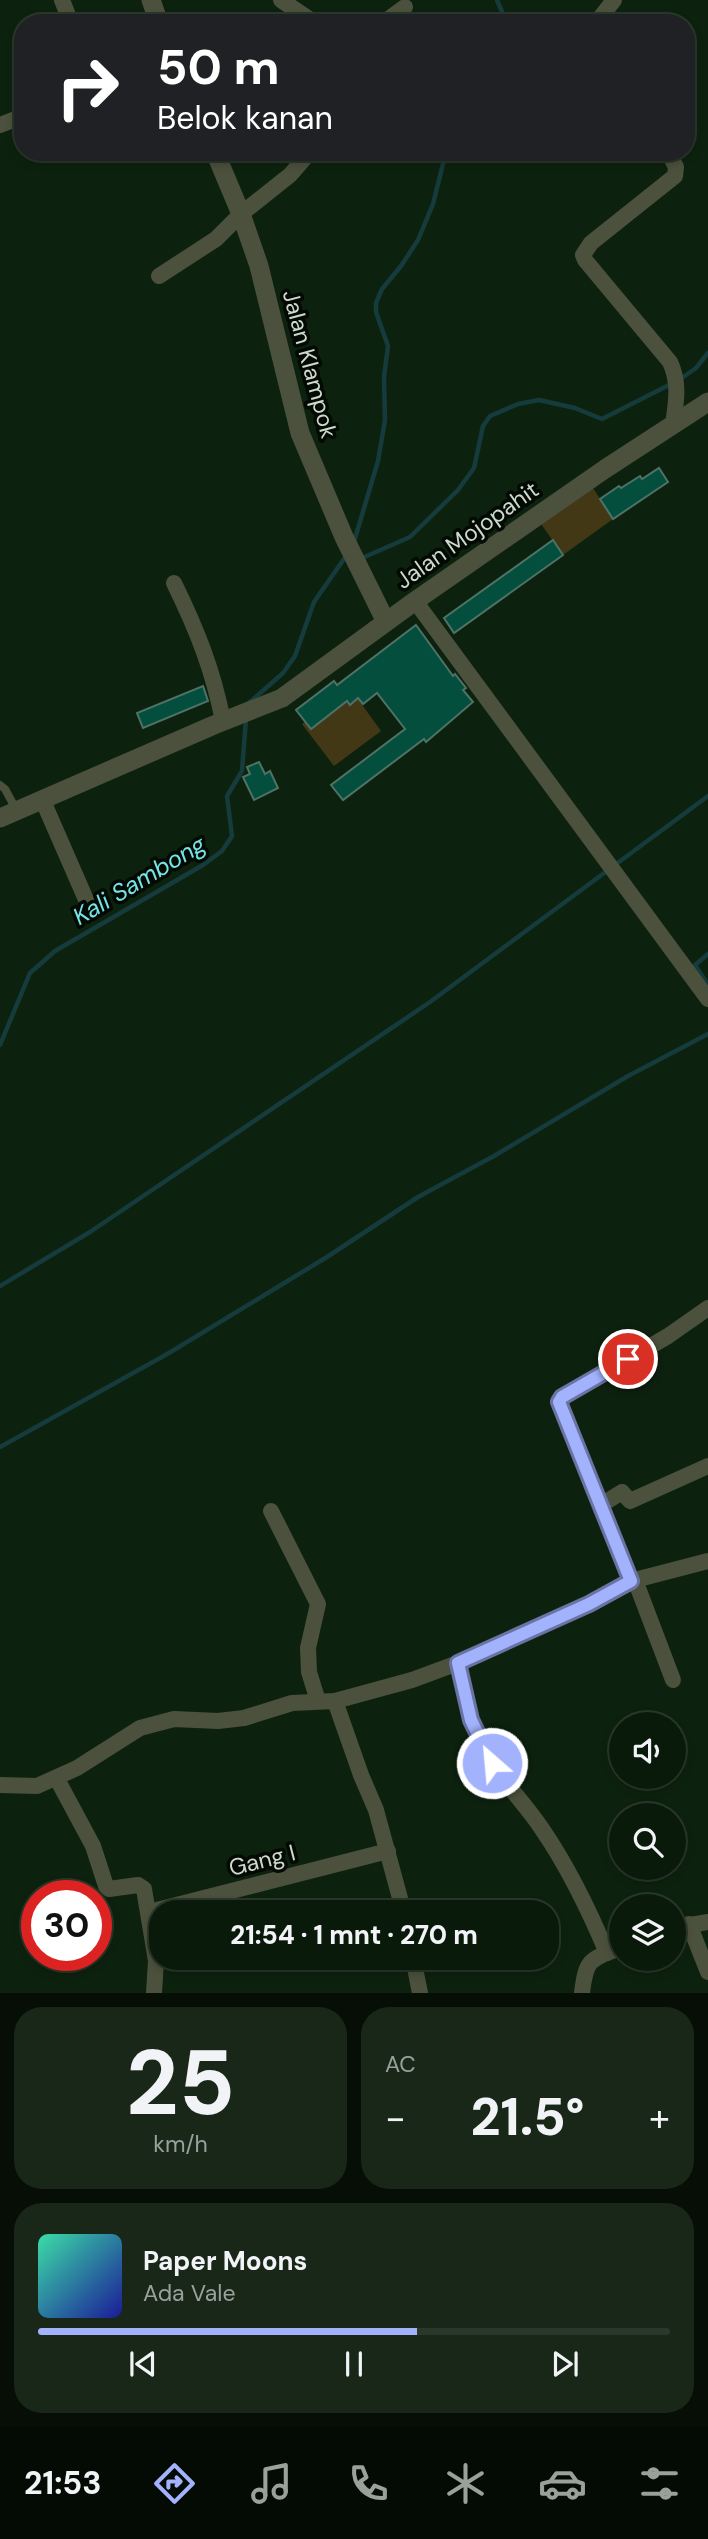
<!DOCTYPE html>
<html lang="id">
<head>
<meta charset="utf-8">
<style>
	:root { --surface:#0a1a0a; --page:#182718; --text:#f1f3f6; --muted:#99a19c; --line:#2a382b; --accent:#a3b2fd }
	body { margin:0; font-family:"DM Sans",sans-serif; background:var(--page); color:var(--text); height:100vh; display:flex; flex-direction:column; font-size:26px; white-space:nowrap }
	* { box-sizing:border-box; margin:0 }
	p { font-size:23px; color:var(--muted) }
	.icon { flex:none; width:38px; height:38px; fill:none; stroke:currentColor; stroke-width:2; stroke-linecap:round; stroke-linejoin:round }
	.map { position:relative; height:1993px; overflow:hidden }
	.panel { display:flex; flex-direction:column; gap:14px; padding:14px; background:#060e06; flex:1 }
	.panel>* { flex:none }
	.hud { position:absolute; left:14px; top:14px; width:681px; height:147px; border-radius:28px; box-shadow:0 4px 10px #0003,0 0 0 2px var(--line); background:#202124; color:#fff; overflow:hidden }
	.controls { position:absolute; left:609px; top:1712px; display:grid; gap:14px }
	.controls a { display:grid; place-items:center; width:77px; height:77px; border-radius:50%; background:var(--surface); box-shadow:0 4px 10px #0003,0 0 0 2px var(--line); font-size:35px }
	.speed { position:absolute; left:21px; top:1880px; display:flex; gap:14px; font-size:35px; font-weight:700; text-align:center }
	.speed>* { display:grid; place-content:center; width:91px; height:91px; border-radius:50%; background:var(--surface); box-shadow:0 4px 10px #0003,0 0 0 2px var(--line); line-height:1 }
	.speed .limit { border:10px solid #d22; background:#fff; color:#111 }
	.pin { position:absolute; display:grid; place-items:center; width:60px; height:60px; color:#fff; margin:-30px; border:4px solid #fff; border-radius:50%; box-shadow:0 2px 7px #0007 }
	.me { position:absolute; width:77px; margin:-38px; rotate:333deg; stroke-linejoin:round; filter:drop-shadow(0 0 5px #0008) }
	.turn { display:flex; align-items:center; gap:24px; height:147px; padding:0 28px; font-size:32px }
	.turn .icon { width:91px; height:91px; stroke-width:2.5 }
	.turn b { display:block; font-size:49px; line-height:60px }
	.big { font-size:52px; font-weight:800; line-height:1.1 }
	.panel .tile { flex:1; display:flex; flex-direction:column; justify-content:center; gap:10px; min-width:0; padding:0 24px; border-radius:28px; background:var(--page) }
	.panel .dial { align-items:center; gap:0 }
	.dial b { font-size:91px; line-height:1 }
	.song { display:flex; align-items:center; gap:21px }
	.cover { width:84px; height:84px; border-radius:10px; background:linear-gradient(135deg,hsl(160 70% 55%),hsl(240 70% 35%)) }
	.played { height:7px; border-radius:4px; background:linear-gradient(90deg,var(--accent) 60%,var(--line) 60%) }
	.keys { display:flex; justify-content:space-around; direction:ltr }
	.heat { display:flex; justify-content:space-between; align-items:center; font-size:38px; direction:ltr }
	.panel .tiles { flex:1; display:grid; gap:14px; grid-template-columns:1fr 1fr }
	.tile:last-child { grid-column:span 2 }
	.trip { position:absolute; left:149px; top:1900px; width:410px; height:70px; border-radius:28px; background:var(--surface); box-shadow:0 4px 10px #0003,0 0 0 2px var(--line); font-weight:800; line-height:70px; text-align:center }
	.menu { display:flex; height:112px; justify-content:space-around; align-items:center; background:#040a04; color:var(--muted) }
	.menu .icon { width:49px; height:49px }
	.menu .selected { color:var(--accent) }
	.menu b { font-size:32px; color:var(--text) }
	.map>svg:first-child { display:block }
</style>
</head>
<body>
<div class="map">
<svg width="708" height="1993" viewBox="0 0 708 1993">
	<rect width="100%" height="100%" fill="#0d220e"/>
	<g fill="#423816">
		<polygon points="593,488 613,519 563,555 541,524"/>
		<polygon points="350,688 381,731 334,766 302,724"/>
	</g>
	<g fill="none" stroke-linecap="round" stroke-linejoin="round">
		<g stroke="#153b3c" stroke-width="4.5">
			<polyline points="497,0 507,23"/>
			<polyline points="679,380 696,368 708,353"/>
			<polyline points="354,542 378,461 385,420 384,377 388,346 376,312 376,303 382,289 401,266 418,240 433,204 446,152"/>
			<polyline points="360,559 410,537 458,490 474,468 483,426 490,416 518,404 539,400 575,408 602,419 671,384"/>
			<polyline points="249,703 283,673 295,656 314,602 346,556"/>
			<polyline points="708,954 695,965 708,985"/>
			<polyline points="0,1045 30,973 55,951 203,865 222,851 232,836 227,796 242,771 246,719"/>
			<polyline points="0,1286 90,1232 430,1002 708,796"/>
			<polyline points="0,1447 169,1353 327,1257 418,1197 494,1156 628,1076 708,1034"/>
		</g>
	</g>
	<g fill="#044e3d" stroke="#4e7266" stroke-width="2">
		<polygon points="659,468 668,482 613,519 600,499 619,486 621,488 640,476 642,479"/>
		<polygon points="553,540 563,555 454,633 444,618"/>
		<polygon points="416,625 453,676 455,674 466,688 463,690 473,702 426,742 424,739 343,800 331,785 405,729 377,693 363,704 358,698 350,705 347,701 311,729 296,710 334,681 337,685"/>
		<polygon points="203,686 208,701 143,728 137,713"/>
		<polygon points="259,762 265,774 270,771 278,788 254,800 243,777 250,774 247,767"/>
	</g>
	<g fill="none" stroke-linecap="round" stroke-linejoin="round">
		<polyline stroke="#4c513d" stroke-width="8" points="0,785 5,789 17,811"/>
		<g stroke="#4c513d" stroke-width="16">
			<polyline points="62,0 71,23"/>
			<polyline points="281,0 315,23"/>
			<polyline points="383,23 405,7"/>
			<polyline points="596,23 614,0"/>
			<polyline points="0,125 23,116"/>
			<path d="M668 152 676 167 675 176 591 243 583 255 585 260 670 362C680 383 676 403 673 425"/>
			<polyline points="159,276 216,239 241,214 290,175 310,152"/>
			<path d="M174 583C197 630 213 670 223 721"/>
			<polyline points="415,601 708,999"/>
			<polyline points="43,801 91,911"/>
			<polyline points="601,1505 622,1492 630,1501 708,1466"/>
			<polyline points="271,1511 318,1604 308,1648 309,1672 318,1701"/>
			<polyline points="635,1580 673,1680"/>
			<polyline points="631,1581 559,1400 668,1336 708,1308"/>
			<path d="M458 1663C464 1691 469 1720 482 1746 497 1777 523 1800 542 1829 568 1867 589 1910 607 1953"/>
			<polyline points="335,1701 361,1775 376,1810 404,1913"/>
			<polyline points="57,1779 93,1846 106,1886 109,1889 138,1885 144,1889 156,1961 154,1993"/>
			<polyline points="0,1785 37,1786 77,1768 140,1728 174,1719 218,1721 244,1718 292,1703 335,1701 412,1680 458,1663 589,1604 631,1581 708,1561"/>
			<polyline points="149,1912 388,1851"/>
			<polyline points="689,1924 708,1972"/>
			<polyline points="674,1928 708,1922"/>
			<polyline points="413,1958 420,1993"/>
			<path d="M582 1993C586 1959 590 1959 621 1948"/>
		</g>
		<g stroke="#4c513d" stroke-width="19">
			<polyline points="151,0 159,23"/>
			<polyline points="215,152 241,214 259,266 300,433 344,537 386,622"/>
			<polyline points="0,818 214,725 282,698 415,601 605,469 708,402"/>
		</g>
	</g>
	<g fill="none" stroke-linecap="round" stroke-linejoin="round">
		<g stroke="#6a74a4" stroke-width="18">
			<polyline id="route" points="492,1763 471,1720 458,1663 589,1604 631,1581 559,1402 562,1397 628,1359"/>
		</g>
		<use href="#route" stroke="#a3b2fd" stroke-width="12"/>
	</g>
	<g text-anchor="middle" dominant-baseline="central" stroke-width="7" stroke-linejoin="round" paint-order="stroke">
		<g font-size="23" fill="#ccd9cc" stroke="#030903">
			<text transform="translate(310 364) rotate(75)">Jalan Klampok</text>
			<text transform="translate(467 535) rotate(-35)">Jalan Mojopahit</text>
			<text transform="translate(262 1860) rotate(-14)">Gang I</text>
		</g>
		<g font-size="24" font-style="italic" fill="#76e5e7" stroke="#030903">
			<text transform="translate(139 880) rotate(-31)">Kali Sambong</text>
		</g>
	</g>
</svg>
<div class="controls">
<a><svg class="icon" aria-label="sound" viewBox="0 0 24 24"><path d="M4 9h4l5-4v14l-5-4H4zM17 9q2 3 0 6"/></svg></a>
<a><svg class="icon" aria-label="search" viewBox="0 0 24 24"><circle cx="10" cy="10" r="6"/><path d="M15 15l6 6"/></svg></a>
<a><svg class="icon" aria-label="layers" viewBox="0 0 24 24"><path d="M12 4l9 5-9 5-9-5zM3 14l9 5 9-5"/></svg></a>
</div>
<div class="speed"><div class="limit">30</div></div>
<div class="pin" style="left:628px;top:1359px;background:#d93025"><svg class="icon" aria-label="arrive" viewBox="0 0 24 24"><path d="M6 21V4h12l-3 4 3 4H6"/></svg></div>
<svg class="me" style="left:492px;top:1763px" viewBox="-20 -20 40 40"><circle r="17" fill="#a3b2fd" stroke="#fff" stroke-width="3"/><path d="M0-11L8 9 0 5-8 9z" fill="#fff"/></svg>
<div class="trip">21:54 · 1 mnt · 270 m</div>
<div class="hud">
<div class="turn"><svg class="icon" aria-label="right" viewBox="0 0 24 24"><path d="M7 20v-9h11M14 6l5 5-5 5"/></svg><div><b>50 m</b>Belok kanan</div></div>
</div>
</div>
<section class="panel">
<div class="tiles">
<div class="tile dial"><b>25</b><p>km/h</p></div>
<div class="tile"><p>AC</p>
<div class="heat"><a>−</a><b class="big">21.5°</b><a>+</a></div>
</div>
<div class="tile">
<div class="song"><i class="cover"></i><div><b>Paper Moons</b><p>Ada Vale</p></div></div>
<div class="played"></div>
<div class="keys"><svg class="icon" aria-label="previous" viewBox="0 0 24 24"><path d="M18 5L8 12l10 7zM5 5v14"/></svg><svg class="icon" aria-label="pause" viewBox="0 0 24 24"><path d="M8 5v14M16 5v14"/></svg><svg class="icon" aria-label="next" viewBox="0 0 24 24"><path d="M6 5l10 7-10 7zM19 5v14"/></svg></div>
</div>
</div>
</section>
<nav class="menu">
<b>21:53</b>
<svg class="icon selected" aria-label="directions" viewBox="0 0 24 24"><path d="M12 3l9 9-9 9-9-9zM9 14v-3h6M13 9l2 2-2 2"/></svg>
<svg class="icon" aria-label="music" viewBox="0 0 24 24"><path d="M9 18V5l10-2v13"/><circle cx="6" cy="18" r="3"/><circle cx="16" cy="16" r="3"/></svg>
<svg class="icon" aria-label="phone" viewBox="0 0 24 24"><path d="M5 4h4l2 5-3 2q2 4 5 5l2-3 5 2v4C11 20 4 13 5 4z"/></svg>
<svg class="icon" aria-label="climate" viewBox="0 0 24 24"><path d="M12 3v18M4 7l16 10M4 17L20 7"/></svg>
<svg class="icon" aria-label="car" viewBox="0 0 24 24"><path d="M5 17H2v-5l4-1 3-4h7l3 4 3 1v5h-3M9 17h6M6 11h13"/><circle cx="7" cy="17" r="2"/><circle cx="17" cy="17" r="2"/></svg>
<svg class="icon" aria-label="filters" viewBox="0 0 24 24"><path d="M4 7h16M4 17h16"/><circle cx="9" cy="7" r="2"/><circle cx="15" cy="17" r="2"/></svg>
</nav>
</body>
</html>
